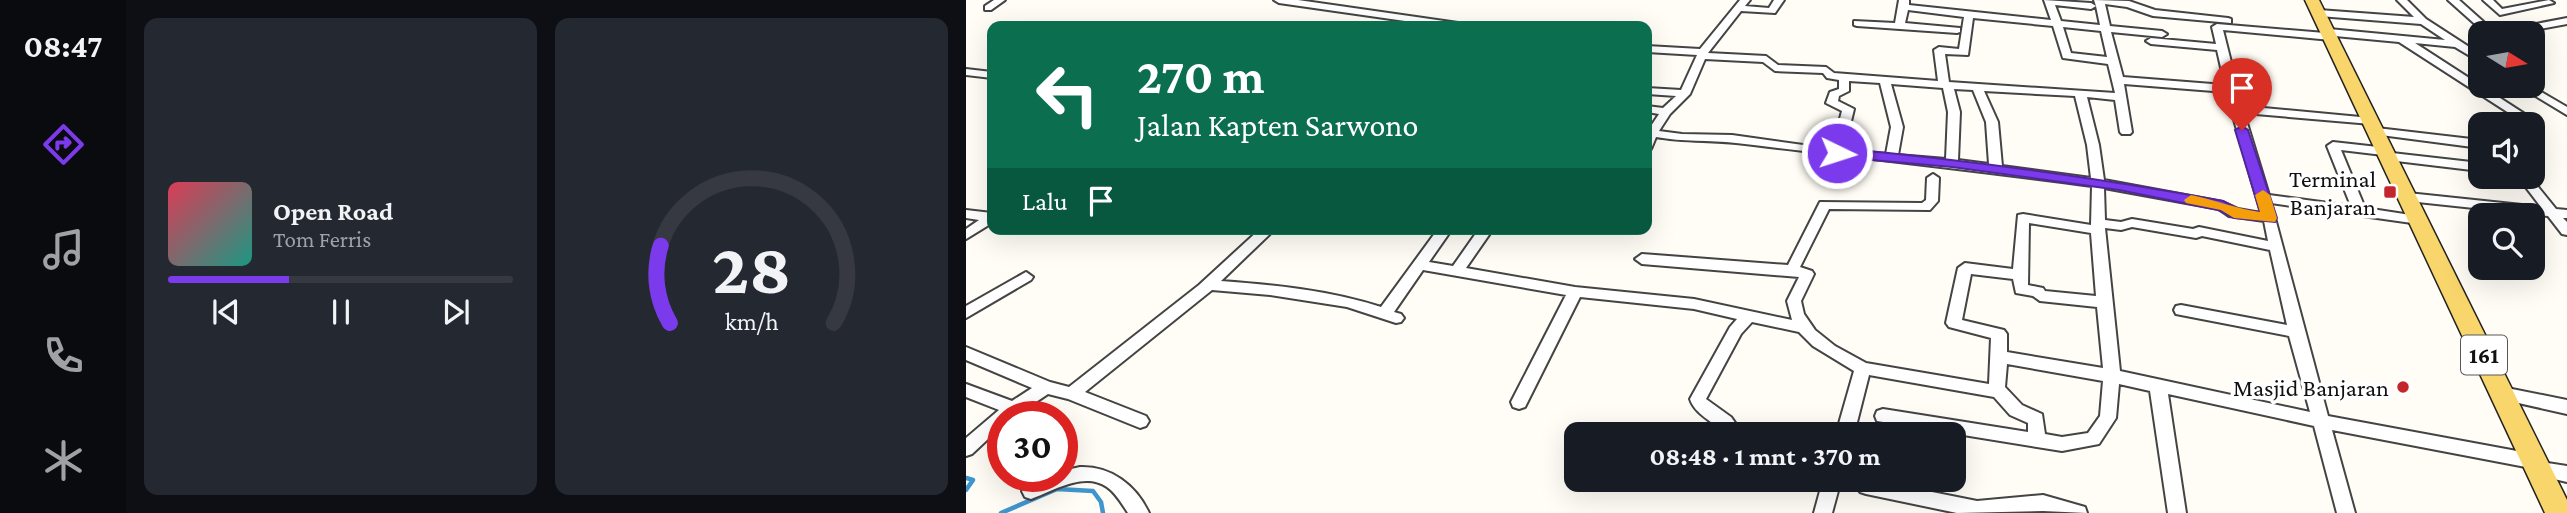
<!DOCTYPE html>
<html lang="id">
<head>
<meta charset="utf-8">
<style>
	:root { --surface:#171b24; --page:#242831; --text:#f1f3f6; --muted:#9ea1a6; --line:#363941; --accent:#7c3aed }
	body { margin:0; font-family:"Crimson Pro",serif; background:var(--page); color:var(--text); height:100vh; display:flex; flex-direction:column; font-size:26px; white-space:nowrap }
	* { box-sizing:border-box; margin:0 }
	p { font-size:23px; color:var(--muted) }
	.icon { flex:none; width:38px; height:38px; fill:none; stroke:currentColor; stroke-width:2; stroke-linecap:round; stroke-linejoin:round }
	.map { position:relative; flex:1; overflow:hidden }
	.side { display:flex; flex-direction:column; gap:18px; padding:18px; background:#0d0f14; width:840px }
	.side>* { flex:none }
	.banner { position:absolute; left:21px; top:21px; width:665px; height:214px; border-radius:14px; box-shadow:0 7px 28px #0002; background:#0b6e4f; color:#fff; overflow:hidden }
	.needle { width:46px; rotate:101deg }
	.tools { position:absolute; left:1502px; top:21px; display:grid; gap:14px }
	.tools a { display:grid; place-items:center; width:77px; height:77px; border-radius:14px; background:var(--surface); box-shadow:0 7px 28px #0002; font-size:35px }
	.speed { position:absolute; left:21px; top:401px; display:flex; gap:14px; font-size:35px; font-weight:700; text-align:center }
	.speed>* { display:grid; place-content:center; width:91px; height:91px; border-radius:50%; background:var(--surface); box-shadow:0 7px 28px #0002; line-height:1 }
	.speed .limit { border:10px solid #d22; background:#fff; color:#111 }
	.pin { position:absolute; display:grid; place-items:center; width:60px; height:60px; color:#fff; margin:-72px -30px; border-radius:50% 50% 50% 0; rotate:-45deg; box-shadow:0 0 7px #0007 }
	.pin .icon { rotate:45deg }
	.me { position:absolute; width:77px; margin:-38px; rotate:94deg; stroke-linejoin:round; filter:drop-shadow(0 0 5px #0008) }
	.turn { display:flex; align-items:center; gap:24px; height:147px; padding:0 35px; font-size:32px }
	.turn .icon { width:91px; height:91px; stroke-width:2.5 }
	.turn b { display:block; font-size:49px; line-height:60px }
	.then { display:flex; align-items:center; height:66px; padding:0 35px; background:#0003; gap:14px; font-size:26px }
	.side .tile { flex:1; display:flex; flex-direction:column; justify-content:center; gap:10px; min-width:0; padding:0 24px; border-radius:14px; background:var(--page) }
	.side .dial { align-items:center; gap:0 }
	.dial svg { height:182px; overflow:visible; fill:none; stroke:var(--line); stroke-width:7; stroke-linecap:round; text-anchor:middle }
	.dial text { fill:var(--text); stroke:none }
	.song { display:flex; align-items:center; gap:21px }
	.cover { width:84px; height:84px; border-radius:10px; background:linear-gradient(135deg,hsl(350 70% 55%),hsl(170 70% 35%)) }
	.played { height:7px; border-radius:4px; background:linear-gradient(90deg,var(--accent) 35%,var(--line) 35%) }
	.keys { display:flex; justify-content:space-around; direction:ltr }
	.side .tiles { flex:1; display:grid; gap:18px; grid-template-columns:repeat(2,1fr) }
	.trip { position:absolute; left:598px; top:422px; width:402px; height:70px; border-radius:14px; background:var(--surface); box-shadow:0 7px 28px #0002; font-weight:700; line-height:70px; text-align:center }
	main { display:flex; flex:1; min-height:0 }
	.dock { display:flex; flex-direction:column; width:126px; justify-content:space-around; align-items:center; background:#090b0e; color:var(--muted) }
	.dock .icon { width:49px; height:49px }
	.dock .active { color:var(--accent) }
	.dock b { font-size:32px; color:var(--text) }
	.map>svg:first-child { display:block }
</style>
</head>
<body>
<main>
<nav class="dock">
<b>08:47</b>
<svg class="icon active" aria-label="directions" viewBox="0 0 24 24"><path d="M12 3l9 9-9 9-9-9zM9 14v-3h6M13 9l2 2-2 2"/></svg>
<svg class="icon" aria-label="music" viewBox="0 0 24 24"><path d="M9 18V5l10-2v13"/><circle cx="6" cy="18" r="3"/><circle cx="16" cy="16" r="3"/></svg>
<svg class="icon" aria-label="phone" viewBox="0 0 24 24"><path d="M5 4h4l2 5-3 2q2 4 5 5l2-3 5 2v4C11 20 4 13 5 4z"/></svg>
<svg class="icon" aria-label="climate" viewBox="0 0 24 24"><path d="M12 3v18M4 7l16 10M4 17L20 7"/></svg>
</nav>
<section class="side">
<div class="tiles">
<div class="tile">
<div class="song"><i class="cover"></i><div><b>Open Road</b><p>Tom Ferris</p></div></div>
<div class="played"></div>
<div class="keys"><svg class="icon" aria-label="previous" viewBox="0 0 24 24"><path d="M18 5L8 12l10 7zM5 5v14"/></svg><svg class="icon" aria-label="pause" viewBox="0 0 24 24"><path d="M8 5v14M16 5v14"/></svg><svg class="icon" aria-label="next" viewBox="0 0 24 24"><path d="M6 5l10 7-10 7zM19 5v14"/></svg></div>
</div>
<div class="tile dial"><svg viewBox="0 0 100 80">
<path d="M14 69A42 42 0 1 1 86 69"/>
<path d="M14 69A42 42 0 0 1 10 35" stroke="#7c3aed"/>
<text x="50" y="56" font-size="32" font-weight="700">28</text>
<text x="50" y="72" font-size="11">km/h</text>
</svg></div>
</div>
</section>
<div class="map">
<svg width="1601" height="513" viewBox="0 0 1601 513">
	<rect width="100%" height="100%" fill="#fffdf5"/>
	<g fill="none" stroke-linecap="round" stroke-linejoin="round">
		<g stroke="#3f96cf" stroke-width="4.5">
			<polyline points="0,478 7,480 0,490"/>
			<polyline points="35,513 91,489 127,491 135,502 137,513"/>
		</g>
		<g stroke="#444" stroke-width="4">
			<g id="minor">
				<polygon points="28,0 39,0 25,10 19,10 19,6"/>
				<polygon points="308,0 332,0 492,23 497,26 474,26 313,3"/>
				<path d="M774 0H784L779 6 803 8 808 0H818L809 13 775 11 742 53 800 56 812 65 860 67 868 73 972 81 968 50 973 47 993 49 998 17 942 10 939 23 994 28V32L991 33 891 26 888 25V21L929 23 933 0H943V5L1085 20 1078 0 1125 3 1130 6 1128 0 1163 1 1189 10 1262 18 1265 19V23L1187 16 1161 7 1139 4 1144 26 1196 31 1201 34 1196 37 1145 32 1157 77 1259 85 1251 50 1185 44 1180 41 1185 38 1250 44 1246 27 1251 24 1359 33 1360 30 1363 29 1479 40 1455 24 1353 16 1348 13 1353 10 1448 17 1431 0H1441L1460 19 1514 54V62L1489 47 1449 43 1568 120V124H1560L1433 42 1369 36V39L1365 40 1257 30 1276 106 1405 118 1411 121 1405 124 1278 113 1303 195 1385 206 1361 146 1367 142 1421 148 1425 149 1426 153 1514 163V171L1422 160 1418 159 1417 155 1375 150 1399 208 1458 217 1460 220 1458 223 1453 224 1305 203 1362 416 1567 454 1573 456 1575 462 1601 466V482L1567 474 1565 468 1366 430 1389 513H1371L1348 426 1202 394 1220 513H1202L1184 391 1153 384 1150 418 1133 444 1096 451 911 421 909 416 911 411 917 409 1062 432V423L1044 415 1028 397 903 375 888 434H870L888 371 847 346 833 332 786 322 775 334 740 399 765 417 777 434H758C748 421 729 415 724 399L764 327 771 319 728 309 614 297 559 407 553 409 547 407 545 402 600 295 457 270 428 312 435 314 438 318 435 322 430 323 381 307 304 295 246 290 119 392 180 416 183 421 180 426 174 428 102 399 82 394 49 416H37V425L6 454 0 456V438L33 410 0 397V384L46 401 66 388 0 360V347L84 382 103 387 233 285 294 229H309L255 281C309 285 363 290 415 307L472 229H486L463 262 487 266 513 229H527L500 268 609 287 728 299 826 320 821 301 833 277 676 264 669 259 676 254 822 265 854 202 956 203 960 200 961 178 967 174 973 178 972 201 964 210 863 209 834 267 846 271 848 274 835 301 838 314 849 330 869 346 900 363 1023 384 1025 338 983 327 980 323 992 268 999 263 1047 269 1052 215 1057 214 1125 225 1126 186C1007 170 889 157 770 143 743 140 717 142 690 137L685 149 681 150V132L693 114 681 112V106L697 108 710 96 681 94V88L715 90 731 55 681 52V46L734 49ZM1089 5 1125 9 1130 6 1134 25 1095 21ZM1007 18 1087 26 1097 58 1142 64 1149 93 983 82 979 54 1002 55ZM1097 27 1135 31 1141 57 1105 53ZM739 59 797 62 809 71 857 73 861 78 873 80V89L864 92 860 103 876 111 866 149 766 135 716 134 693 131 704 114 724 94ZM883 81 914 83 925 127 920 154 878 150 888 109 872 101 873 96 883 91ZM925 84 977 88 982 112 980 159 932 155 937 127ZM1158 84 1260 92 1295 213 1272 209 1257 202 1138 180 1133 145 1121 97 1149 100 1154 132 1156 134H1164L1166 132ZM988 89 1007 90 1020 122 1023 164 992 160 994 112ZM1018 91 1109 96 1121 145 1125 178 1036 166 1032 122ZM1138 188 1253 209 1263 216 1298 221 1302 241 1233 227 1227 229 1166 219 1155 222 1139 220ZM1063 223 1125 233 1130 296 1079 291 1077 288 1062 285ZM1166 227 1230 238 1236 236 1304 250 1321 325 1215 305 1210 306 1208 310 1210 314 1215 315 1323 336 1344 412 1154 371 1139 228 1155 230ZM1005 274 1047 279 1050 293 1067 296 1074 301 1131 307 1137 368 1041 352V334L1038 330 996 320ZM1041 364 1137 381 1134 416 1122 433 1096 437 1079 434 1076 414 1056 405 1039 387Z"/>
				<polygon points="1482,0 1493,0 1530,33 1519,33"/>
				<polygon points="1517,0 1527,0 1536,9 1583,0 1588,3 1534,15"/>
				<polygon points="1601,18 1601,24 1552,33 1533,33 1538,30"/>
				<polygon points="0,69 26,72 26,78 0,75"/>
				<polygon points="1553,86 1565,86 1601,107 1601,115"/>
				<polygon points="1411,128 1514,140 1514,148 1407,134 1407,130"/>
				<polygon points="1552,177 1564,177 1590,209 1601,210 1601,218 1597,218 1601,222 1601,235 1596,234 1582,216 1442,201 1436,197 1442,193 1575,207"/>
				<polygon points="0,210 26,213 26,223 0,239 0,229 13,220 0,218"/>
				<polygon points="60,272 67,277 65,280 0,318 0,306"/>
				<polygon points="1536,387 1601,400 1601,414 1530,398 1528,393 1530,388"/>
				<path d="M114 467C145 466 170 485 183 513H162C156 504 150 493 141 487 118 471 87 491 65 499L59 497 56 491 59 485 81 476H96V471Z"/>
				<polygon points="857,480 875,480 866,513 848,513"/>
				<polygon points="886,480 906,480 1011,501 1077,495 1119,507 1121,513 1077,511 991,513 900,494 894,492"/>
			</g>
		</g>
		<g stroke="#222" stroke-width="3">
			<polygon id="primary" points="1339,0 1353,0 1601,500 1601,513 1579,513"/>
		</g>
		<use href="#minor" fill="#fff" fill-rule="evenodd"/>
		<use href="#primary" fill="#f9d66b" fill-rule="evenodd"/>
	</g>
	<path fill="#7c3aed" stroke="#51269a" stroke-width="2" d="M1276 126 1282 130 1311 218 1309 222 1268 218 1252 210 1153 190 986 167 871 157 864 153 871 148C1001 160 1129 177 1257 201L1272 209 1294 212 1269 130Z"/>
	<path fill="#f59e0b" d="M1297 190 1304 195 1311 218 1309 222 1268 218 1255 210 1220 203 1218 200 1225 195C1249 200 1271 209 1294 212L1289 195Z"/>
	<g fill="#c4262e" stroke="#fff" stroke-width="2.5">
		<rect x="1417" y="185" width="14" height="14" rx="3.5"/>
		<circle cx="1437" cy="387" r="7"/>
	</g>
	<g text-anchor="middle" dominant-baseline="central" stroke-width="7" stroke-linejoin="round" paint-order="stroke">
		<rect fill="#fff" stroke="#585858" stroke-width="2" x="1495" y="335.5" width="46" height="39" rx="5"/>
		<g font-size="23" font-weight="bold" fill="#111">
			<text x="1518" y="355">161</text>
		</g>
		<g font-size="24" fill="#111" stroke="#fff" text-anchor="end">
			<text x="1410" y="178">Terminal<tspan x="1410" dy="28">Banjaran</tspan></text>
			<text x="1423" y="387">Masjid Banjaran</text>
		</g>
	</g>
</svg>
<div class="tools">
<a><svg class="needle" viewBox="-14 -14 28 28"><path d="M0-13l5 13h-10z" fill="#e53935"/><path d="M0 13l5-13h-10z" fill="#9ea1a6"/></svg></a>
<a><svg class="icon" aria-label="sound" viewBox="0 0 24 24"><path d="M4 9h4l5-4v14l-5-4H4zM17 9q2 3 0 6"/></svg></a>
<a><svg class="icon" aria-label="search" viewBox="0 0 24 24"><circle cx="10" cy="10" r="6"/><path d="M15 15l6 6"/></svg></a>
</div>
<div class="speed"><div class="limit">30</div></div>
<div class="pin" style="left:1276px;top:130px;background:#d93025"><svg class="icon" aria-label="arrive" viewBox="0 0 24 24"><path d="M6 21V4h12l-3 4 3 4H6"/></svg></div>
<svg class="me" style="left:871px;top:153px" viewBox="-20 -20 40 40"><circle r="17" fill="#7c3aed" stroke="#fff" stroke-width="3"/><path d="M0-11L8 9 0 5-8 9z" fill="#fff"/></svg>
<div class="trip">08:48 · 1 mnt · 370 m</div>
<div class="banner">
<div class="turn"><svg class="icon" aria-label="left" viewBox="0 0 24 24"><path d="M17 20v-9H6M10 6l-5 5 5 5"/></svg><div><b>270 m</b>Jalan Kapten Sarwono</div></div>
<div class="then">Lalu<svg class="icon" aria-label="arrive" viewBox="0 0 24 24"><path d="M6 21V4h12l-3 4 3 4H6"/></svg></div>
</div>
</div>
</main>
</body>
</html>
